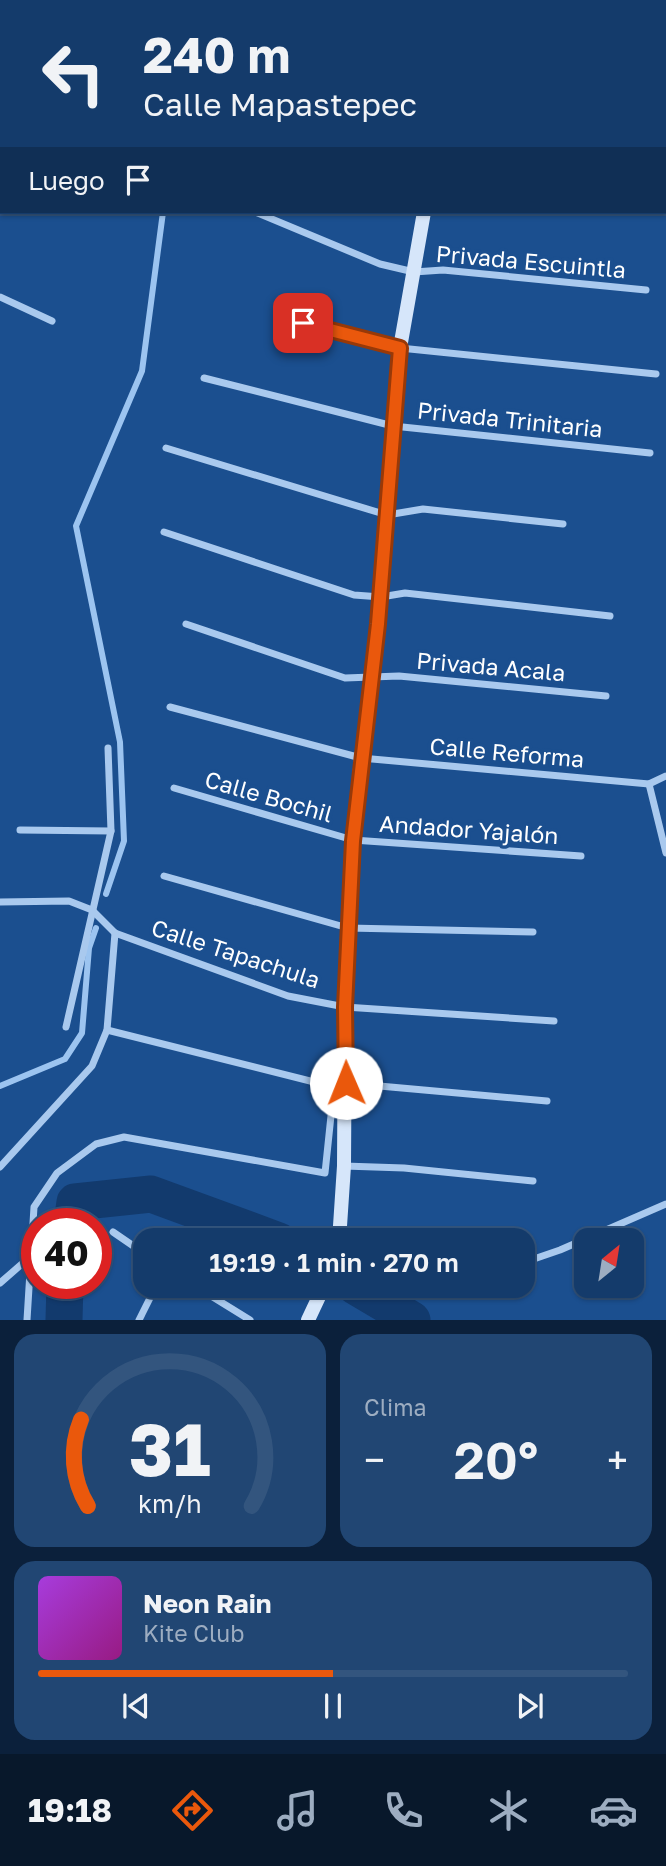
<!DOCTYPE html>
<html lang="es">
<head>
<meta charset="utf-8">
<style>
	:root { --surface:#143b6b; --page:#214673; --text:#f1f3f6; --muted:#9dadc1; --line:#33557e; --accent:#ea580c }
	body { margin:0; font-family:"Golos Text",sans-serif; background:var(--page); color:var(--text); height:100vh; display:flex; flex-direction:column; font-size:26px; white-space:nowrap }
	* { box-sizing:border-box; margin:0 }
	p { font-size:23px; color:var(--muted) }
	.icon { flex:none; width:38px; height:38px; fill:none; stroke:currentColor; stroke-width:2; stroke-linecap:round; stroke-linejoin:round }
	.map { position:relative; height:1320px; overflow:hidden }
	.panel { display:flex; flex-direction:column; gap:14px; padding:14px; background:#0b203b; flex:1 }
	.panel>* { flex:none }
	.banner { position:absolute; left:0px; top:0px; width:667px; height:214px; box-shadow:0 2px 5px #0004,0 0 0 2px var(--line); background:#143b6b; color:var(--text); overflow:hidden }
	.needle { width:46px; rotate:30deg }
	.tools { position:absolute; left:574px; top:1228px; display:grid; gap:14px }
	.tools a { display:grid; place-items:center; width:70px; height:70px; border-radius:14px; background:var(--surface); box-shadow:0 2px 5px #0004,0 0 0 2px var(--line); font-size:35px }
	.speed { position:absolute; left:21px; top:1208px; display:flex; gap:14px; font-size:35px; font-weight:700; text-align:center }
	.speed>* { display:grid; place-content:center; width:91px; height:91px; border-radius:50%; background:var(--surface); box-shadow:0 2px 5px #0004,0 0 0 2px var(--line); line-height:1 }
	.speed .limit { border:10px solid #d22; background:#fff; color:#111 }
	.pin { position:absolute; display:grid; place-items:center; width:60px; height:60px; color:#fff; margin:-30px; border-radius:14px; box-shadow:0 4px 10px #0006 }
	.me { position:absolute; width:77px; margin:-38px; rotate:359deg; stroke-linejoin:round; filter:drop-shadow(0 0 5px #0008) }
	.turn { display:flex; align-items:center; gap:24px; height:147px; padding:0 28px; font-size:32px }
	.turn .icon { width:91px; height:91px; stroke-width:2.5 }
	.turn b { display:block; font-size:49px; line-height:60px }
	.then { display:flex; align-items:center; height:66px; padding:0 28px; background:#0003; gap:14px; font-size:26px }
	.big { font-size:52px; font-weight:600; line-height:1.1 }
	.panel .tile { flex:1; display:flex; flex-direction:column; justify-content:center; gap:10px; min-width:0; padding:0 24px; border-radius:21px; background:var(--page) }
	.panel .dial { align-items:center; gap:0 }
	.dial svg { height:182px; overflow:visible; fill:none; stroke:var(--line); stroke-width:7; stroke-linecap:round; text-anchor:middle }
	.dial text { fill:var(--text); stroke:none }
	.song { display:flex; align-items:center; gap:21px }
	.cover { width:84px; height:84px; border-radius:10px; background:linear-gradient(135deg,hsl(280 70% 55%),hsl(310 70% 35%)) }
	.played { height:7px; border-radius:4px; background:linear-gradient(90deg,var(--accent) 50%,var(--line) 50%) }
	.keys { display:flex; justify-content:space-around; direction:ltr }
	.heat { display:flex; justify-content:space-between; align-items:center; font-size:38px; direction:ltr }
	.panel .tiles { flex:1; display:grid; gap:14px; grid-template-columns:1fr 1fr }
	.tile:last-child { grid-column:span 2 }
	.trip { position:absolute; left:133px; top:1228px; width:402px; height:70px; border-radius:21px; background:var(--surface); box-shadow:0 2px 5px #0004,0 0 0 2px var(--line); font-weight:600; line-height:70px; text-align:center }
	.menu { display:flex; height:112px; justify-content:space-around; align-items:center; background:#08182b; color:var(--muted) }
	.menu .icon { width:49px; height:49px }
	.menu .current { color:var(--accent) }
	.menu b { font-size:32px; color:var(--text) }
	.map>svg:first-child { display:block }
</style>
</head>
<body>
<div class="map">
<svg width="666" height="1320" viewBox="0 0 666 1320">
	<rect width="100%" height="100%" fill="#1b4f8f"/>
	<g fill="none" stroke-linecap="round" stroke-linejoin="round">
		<g stroke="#9cc4f0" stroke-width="6">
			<polyline points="276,2 278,0"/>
			<polyline points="106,894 124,841 120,742 76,526 142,371 163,212"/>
			<polyline points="0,1086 65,1059 82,1033 89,948 96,928"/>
		</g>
		<g stroke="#123a6d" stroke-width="37">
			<polyline points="72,1223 75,1202 151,1194 279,1241"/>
			<polyline points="355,1286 412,1320"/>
			<polyline points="64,1320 65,1283"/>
		</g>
		<g stroke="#a9c9ee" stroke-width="7">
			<polyline points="207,2 208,0"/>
			<polyline points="665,180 666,179"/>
			<polyline points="255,212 380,264 414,272 443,270 646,290"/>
			<polyline points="0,297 52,321"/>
			<polyline points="279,316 400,348 656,374"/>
			<polyline points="204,378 393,426 650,453"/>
			<polyline points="166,448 387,515 423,509 563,524"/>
			<polyline points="164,532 354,595 381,597 405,593 610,616"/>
			<polyline points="186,624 345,678 399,676 606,696"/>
			<polyline points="170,707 361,758 649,784 666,776"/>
			<polyline points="649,784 666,853"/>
			<polyline points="174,788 353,840 581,856"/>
			<polyline points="20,830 111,831"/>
			<polyline points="164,876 348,928 533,932"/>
			<polyline points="0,902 69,901 92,910 115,933 288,996 345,1007 554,1021"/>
			<polyline points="66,1027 111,831 108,748"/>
			<polyline points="107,1030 334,1087 346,1083 547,1101"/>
			<polyline points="344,1166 404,1168 533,1181"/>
			<polyline points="0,1167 92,1066 107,1030 115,933"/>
			<polyline points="113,1232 145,1254"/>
			<polyline points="523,1260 528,1261 560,1250 666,1204"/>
			<polyline points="0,1283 31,1256"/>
			<polyline points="195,1286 250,1320"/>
			<polyline points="27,1320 34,1207 57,1173 96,1144 124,1137 325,1173 334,1087"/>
			<polyline points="139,1320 156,1286"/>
		</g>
		<g stroke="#d6e6fa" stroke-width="14">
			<polyline points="65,2 66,0"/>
			<polyline points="93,2 94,0"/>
			<polyline points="465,2 465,0"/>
			<polyline points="0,114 2,111"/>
			<polyline points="0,177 2,173"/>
			<polyline points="339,1241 344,1166 345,1007 353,840 361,758 373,679 400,348 424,212"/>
			<polyline points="308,1320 324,1286"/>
		</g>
	</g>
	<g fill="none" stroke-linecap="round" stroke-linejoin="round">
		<g stroke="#983908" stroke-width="18">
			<polyline id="route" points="303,323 400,348 378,624 353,841 345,1007 346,1083"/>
		</g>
		<use href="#route" stroke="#ea580c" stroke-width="12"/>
	</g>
	<g text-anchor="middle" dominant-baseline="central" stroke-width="7" stroke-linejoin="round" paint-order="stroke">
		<g font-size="23" fill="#fff" stroke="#1b4f8f">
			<text transform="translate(531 261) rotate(5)">Privada Escuintla</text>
			<text transform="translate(510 419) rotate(6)">Privada Trinitaria</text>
			<text transform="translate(491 666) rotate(5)">Privada Acala</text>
			<text transform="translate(507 752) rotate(5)">Calle Reforma</text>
			<text transform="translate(269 796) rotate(16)">Calle Bochil</text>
			<text transform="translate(469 829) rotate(4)">Andador Yajalón</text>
			<text transform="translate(236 953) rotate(18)">Calle Tapachula</text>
		</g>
	</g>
</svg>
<div class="tools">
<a><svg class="needle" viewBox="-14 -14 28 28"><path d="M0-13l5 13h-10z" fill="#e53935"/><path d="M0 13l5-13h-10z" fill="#9dadc1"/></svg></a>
</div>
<div class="speed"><div class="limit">40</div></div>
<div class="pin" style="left:303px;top:323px;background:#d93025"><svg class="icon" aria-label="arrive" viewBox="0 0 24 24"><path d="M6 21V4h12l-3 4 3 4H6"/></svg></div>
<svg class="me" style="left:346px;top:1083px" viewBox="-20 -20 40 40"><circle r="19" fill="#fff"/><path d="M0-13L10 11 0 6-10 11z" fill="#ea580c"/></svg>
<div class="trip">19:19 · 1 min · 270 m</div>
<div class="banner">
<div class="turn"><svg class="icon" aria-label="left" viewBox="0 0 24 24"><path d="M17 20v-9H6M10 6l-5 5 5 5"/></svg><div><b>240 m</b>Calle Mapastepec</div></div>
<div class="then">Luego<svg class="icon" aria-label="arrive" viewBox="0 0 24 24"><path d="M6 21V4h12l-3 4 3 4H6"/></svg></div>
</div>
</div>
<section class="panel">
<div class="tiles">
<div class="tile dial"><svg viewBox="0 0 100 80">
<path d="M14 69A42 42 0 1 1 86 69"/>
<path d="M14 69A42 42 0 0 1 11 31" stroke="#ea580c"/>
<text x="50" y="56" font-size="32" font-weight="700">31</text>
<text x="50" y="72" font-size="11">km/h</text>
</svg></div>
<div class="tile"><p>Clima</p>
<div class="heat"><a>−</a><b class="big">20°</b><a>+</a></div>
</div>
<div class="tile">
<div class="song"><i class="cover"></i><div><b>Neon Rain</b><p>Kite Club</p></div></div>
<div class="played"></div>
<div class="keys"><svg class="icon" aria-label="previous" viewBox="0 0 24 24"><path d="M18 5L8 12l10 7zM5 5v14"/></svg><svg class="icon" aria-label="pause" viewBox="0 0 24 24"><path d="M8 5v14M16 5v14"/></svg><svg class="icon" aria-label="next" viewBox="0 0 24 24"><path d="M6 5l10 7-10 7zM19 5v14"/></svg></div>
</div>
</div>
</section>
<nav class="menu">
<b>19:18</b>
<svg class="icon current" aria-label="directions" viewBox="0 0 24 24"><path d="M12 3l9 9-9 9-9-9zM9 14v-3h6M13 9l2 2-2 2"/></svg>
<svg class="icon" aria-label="music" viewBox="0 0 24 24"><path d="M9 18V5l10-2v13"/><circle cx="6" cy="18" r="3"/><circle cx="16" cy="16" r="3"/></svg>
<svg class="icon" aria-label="phone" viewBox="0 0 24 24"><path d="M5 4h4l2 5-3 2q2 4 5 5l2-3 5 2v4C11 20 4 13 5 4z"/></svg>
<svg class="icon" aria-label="climate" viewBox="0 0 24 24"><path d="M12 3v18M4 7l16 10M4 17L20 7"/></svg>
<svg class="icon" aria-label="car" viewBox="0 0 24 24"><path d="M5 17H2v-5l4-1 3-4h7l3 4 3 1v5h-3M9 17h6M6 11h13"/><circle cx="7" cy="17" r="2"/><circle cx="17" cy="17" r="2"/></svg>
</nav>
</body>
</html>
